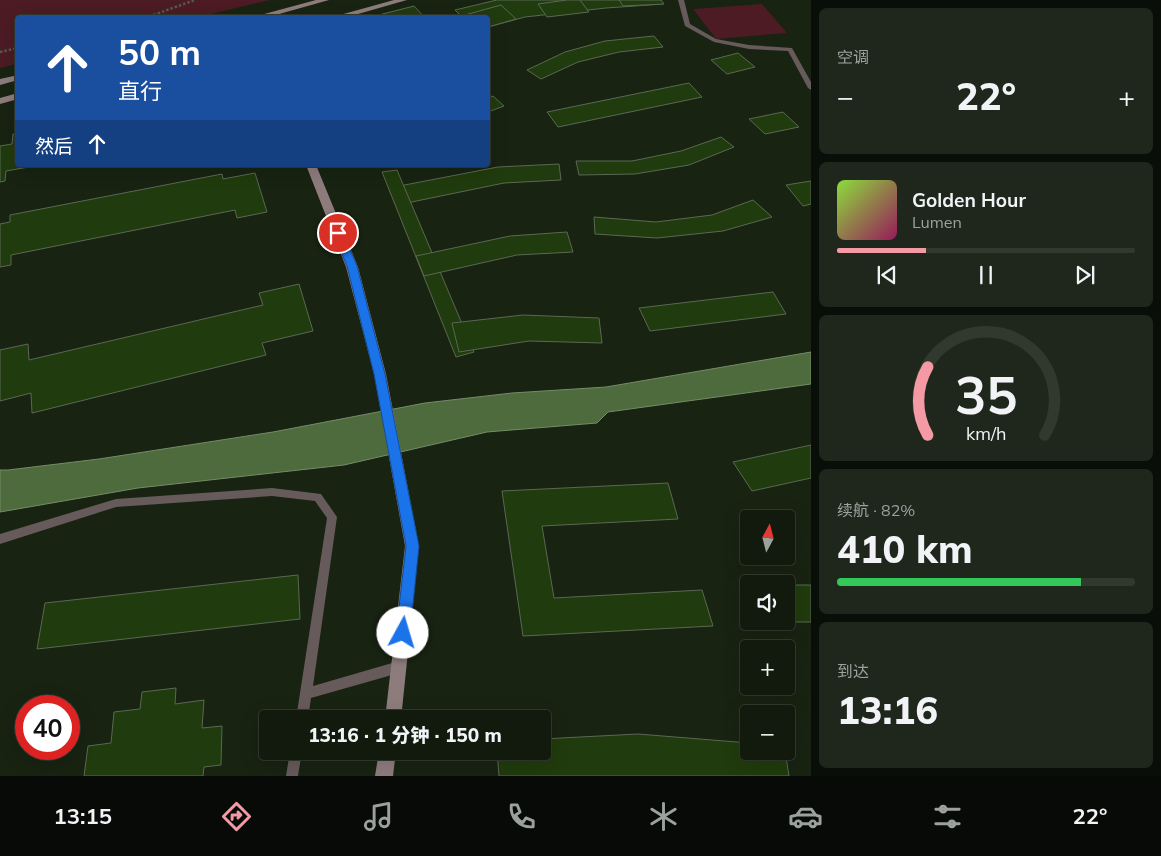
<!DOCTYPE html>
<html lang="zh">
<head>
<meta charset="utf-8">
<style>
	:root { --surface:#121a0e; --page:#1f271c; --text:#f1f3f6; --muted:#9ca19e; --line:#31382e; --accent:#f49aa4 }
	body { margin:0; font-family:Mulish,"Noto Sans SC",sans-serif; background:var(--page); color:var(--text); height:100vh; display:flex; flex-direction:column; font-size:19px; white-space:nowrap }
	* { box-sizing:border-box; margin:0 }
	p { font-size:16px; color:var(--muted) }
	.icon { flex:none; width:28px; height:28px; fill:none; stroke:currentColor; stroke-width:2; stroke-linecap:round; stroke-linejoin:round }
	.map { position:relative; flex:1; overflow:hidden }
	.side { display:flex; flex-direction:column; gap:8px; padding:8px; background:#0a0e08; width:350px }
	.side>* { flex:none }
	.hud { position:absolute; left:15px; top:15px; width:475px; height:152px; border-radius:5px; box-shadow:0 5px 20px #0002,0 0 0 1px var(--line); background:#1a4fa0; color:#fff; overflow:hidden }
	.needle { width:32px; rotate:7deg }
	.buttons { position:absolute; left:740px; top:510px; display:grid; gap:10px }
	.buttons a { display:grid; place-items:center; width:55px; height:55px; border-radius:5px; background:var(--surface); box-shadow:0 5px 20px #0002,0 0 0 1px var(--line); font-size:25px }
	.speed { position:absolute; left:15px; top:695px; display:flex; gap:10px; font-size:25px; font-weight:700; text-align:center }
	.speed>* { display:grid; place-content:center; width:65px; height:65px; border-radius:50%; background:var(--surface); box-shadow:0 5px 20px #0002,0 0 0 1px var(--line); line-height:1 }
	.speed .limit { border:8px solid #d22; background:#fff; color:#111 }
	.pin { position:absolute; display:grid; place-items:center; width:42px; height:42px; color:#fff; margin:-21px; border:2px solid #fff; border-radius:50%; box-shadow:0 1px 5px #0007 }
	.me { position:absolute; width:55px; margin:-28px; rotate:6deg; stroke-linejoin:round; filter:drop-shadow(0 0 4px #0008) }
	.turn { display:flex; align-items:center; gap:18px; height:105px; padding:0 20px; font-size:22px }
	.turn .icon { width:65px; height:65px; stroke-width:2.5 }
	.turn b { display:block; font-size:35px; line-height:42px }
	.then { display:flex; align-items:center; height:48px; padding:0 20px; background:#0003; gap:10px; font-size:19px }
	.big { font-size:38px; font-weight:800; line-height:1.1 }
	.side .card { flex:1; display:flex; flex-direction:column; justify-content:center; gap:8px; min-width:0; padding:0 18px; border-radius:8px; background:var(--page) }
	.side .dial { align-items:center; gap:0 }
	.dial svg { height:130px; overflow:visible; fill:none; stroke:var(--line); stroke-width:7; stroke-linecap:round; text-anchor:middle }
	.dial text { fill:var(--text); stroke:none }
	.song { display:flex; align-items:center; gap:15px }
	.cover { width:60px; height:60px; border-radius:8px; background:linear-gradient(135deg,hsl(90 70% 55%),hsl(330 70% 35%)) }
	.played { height:5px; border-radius:2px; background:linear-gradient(90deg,var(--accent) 30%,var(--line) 30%) }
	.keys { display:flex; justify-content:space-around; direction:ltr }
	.heat { display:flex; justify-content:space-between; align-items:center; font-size:28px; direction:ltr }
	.charge { height:8px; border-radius:4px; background:linear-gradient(90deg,#34c759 82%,var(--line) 0) }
	.trip { position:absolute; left:259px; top:710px; width:292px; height:50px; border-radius:5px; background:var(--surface); box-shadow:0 5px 20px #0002,0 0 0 1px var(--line); font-weight:800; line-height:50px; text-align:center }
	.tab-bar { display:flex; height:80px; justify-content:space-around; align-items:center; background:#070a06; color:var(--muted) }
	.tab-bar .icon { width:35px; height:35px }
	.tab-bar .selected { color:var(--accent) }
	.tab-bar b { font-size:22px; color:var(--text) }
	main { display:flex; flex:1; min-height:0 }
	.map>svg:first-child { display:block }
</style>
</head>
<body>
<main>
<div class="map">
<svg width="811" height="776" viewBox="0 0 811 776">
	<rect width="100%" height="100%" fill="#182312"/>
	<g fill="#4c1b23">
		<polygon points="0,0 270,0 198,17 18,18 17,64 0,68"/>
		<polygon points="762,4 787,33 716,39 693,9"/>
	</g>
	<polygon fill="#4d6b3c" stroke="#758c68" points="811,352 811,384 608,412 597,423 487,432 344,465 138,488 0,512 0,470 8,470 99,459 273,432 425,403 512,393 606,387"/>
	<g fill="#203b0d" stroke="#5b6854">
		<polygon points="497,0 661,0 663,4 606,8 525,17 488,27 488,18 463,18 455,10"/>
		<polygon points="567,0 580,0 589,12 547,17 538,4"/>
		<polygon points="619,0 661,0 664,4 623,6"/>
		<polygon points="501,5 516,19 488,27 488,18 463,18 461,16"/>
		<polygon points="414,6 425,18 367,18"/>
		<polygon points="654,36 663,47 619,52 578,62 541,79 527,70 565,52 605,41"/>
		<polygon points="738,53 755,67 727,74 711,60"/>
		<polygon points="689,83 702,97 558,127 547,112"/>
		<polygon points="493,96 504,106 488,112 488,98"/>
		<polygon points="783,112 799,127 765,134 749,119"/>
		<polygon points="13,134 18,134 18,165 40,165 6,171 5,181 0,182 0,146 12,144"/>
		<polygon points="721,137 734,147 689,165 635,174 579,175 576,161 632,161 681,151"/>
		<polygon points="559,164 561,180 504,183 397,205 389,188 498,167"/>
		<polygon points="397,170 474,352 456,357 382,172"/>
		<polygon points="255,173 267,212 237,218 235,210 11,255 11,265 0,267 0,224 10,222 10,215 222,174 223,179"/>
		<polygon points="811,181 811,204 803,206 786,185"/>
		<polygon points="753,200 772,217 723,231 657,238 595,234 594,217 656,222 712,215"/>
		<polygon points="567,232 573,252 517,255 424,276 416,256 510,236"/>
		<polygon points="299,284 313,331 262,343 266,355 32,413 31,393 0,401 0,350 28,344 29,360 263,305 259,293"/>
		<polygon points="773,292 786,314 650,331 639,308"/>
		<polygon points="523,315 599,318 602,343 529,341 459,352 452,323"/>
		<polygon points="811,445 811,478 752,491 733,462"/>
		<polygon points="668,483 678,519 542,526 554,598 702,590 713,626 523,636 502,491"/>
		<polygon points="298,575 300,619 37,649 45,603"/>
		<polygon points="786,585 811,585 811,622 795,622 786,593"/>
		<polygon points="176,688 175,704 204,700 202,728 222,726 221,765 204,767 203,776 84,776 88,746 111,743 114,712 140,709 142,692"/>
		<polygon points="638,734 749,743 749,751 785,751 789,776 499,776 497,751 542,751 542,739"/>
	</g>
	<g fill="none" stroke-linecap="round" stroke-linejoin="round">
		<g stroke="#525b4c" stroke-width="2.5" stroke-dasharray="2.5 2" stroke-linecap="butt">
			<polyline points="145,18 195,0"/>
			<polyline points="0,52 18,48"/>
		</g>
		<g fill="#665a5b" fill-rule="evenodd">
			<polygon points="678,0 684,0 690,24 716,39 749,45 792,48 811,82 811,90 808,88 788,51 749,49 714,42 685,26"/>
			<polygon points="272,488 321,494 337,517 313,686 399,661 403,663 405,667 403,671 399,673 311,698 308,719 296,719 327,518 315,501 272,496 116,507 0,544 0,534 116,499"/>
			<polygon points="290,751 302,751 298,776 286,776"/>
		</g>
		<g fill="#8e7c7d" fill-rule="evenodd">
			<polygon points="316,0 329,0 265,18 249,18"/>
			<polygon points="394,0 407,0 344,18 329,18"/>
			<polygon points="18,75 18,80 0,85 0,79"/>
			<polygon points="18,93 18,99 0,104 0,98"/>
			<polygon points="306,165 316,165 358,267 386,374 419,546 401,719 385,719 405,546 374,374 346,267"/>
			<polygon points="379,751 396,751 393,776 375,776"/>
		</g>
	</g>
	<polygon fill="#1a73e8" stroke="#114b97" points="338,229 343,233 357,266 385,374 419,546 410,633 408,638 403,640 398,638 396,633 406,546 374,374 347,266 333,233"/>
</svg>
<div class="buttons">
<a><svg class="needle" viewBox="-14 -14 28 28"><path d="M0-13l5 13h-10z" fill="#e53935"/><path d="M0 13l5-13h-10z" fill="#9ca19e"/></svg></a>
<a><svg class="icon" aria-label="sound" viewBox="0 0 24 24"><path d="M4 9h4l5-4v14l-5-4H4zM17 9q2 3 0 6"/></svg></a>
<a>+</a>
<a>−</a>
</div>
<div class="speed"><div class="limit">40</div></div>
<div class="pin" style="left:338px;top:233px;background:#d93025"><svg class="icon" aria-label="arrive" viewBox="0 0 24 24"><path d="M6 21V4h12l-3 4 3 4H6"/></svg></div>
<svg class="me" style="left:403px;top:633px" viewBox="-20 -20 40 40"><circle r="19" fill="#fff"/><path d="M0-13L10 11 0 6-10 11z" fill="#1a73e8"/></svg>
<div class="trip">13:16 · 1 分钟 · 150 m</div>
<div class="hud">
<div class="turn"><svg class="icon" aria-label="ahead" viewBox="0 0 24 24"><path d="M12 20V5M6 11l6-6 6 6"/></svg><div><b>50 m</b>直行</div></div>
<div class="then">然后<svg class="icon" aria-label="ahead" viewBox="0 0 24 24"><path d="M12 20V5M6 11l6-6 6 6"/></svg></div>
</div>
</div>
<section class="side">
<div class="card"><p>空调</p>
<div class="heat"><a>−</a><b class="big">22°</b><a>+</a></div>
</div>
<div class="card">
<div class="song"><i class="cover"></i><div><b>Golden Hour</b><p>Lumen</p></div></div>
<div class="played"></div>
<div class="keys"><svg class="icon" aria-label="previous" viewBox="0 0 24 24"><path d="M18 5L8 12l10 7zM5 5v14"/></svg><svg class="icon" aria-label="pause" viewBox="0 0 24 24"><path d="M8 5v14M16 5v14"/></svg><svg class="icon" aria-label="next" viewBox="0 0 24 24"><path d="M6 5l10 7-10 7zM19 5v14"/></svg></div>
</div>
<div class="card dial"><svg viewBox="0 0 100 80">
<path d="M14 69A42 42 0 1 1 86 69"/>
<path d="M14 69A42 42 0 0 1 14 27" stroke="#f49aa4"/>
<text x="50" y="56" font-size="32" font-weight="700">35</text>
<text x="50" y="72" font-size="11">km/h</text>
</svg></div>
<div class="card"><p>续航 · 82%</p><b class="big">410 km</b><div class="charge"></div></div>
<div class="card"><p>到达</p><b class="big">13:16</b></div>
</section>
</main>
<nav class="tab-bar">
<b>13:15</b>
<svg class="icon selected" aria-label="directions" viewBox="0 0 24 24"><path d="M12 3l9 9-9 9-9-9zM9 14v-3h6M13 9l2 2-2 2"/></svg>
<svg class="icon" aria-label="music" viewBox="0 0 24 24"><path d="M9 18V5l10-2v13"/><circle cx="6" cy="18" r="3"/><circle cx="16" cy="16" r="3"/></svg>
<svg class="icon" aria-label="phone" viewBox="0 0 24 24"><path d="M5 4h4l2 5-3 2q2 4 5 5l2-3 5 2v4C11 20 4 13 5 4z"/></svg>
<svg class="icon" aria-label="climate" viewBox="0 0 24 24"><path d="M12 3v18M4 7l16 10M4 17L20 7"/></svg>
<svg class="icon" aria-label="car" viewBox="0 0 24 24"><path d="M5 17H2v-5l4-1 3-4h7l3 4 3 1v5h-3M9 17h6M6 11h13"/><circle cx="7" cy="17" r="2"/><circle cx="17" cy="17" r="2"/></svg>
<svg class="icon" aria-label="filters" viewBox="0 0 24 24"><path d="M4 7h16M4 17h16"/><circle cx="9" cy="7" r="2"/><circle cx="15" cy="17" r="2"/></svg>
<b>22°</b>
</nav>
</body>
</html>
